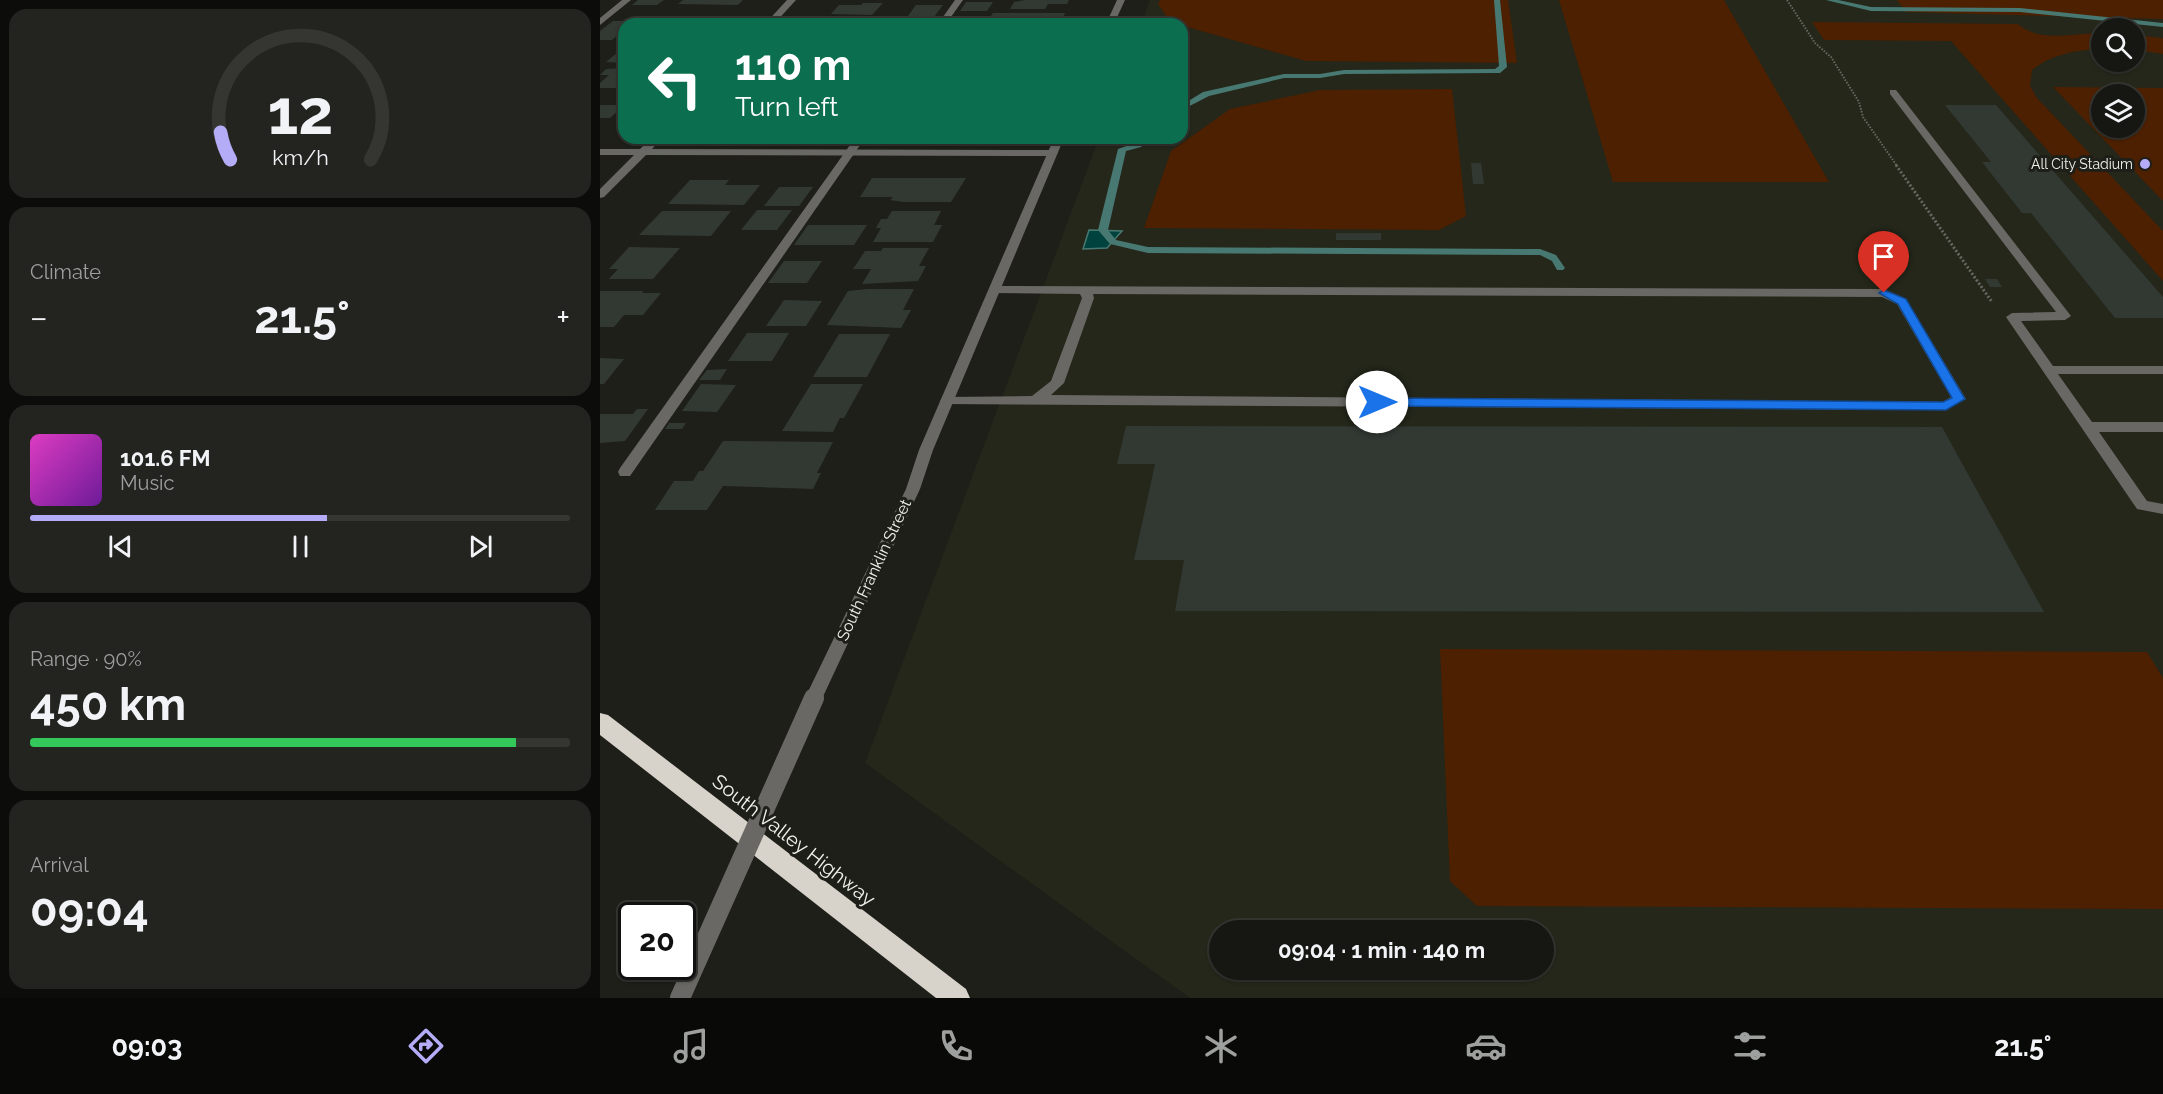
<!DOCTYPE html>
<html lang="en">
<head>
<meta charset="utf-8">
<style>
	:root { --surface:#161712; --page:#232420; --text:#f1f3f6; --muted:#9e9f9f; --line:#353632; --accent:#b5acf8 }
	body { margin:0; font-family:Raleway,sans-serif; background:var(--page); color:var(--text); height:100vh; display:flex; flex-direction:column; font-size:22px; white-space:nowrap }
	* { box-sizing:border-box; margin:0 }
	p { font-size:20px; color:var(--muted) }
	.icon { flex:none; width:33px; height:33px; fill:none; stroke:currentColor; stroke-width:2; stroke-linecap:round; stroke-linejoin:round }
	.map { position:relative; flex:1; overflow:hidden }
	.side { display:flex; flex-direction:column; gap:9px; padding:9px; background:#0c0d0a; width:600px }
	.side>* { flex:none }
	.top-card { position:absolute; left:18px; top:18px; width:570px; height:126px; border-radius:18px; box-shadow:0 2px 4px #0004,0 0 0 2px var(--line); background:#0b6e4f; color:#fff; overflow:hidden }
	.buttons { position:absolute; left:1491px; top:18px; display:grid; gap:12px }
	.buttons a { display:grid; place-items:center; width:54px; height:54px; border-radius:50%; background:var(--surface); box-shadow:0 2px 4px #0004,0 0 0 2px var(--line); font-size:30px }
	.speed { position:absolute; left:18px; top:902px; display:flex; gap:12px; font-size:30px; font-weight:700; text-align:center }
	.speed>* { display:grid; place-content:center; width:78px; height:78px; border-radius:50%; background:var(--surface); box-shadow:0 2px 4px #0004,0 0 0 2px var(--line); line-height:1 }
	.speed .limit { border:3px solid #111; border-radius:9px; background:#fff; color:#111 }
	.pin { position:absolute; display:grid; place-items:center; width:51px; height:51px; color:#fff; margin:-62px -26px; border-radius:50% 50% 50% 0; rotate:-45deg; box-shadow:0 0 6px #0007 }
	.pin .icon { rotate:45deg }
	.me { position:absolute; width:66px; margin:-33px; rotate:90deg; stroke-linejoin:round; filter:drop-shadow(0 0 4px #0008) }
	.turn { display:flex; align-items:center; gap:21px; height:126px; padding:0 18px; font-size:27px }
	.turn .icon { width:78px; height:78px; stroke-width:2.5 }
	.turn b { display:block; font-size:42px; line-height:51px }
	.big { font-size:45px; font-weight:700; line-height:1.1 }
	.side .widget { flex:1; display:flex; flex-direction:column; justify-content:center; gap:9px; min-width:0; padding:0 21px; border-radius:18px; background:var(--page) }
	.side .dial { align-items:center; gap:0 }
	.dial svg { height:156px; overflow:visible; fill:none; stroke:var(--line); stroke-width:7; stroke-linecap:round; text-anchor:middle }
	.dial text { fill:var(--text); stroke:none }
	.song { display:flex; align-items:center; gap:18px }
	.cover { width:72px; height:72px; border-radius:9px; background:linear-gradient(135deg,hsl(310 70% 55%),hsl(280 70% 35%)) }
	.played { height:6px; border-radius:3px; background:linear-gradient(90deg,var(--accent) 55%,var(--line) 55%) }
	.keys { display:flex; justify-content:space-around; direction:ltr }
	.heat { display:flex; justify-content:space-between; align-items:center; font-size:33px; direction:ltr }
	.charge { height:9px; border-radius:4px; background:linear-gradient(90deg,#34c759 90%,var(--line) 0) }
	.trip { position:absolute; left:609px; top:920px; width:345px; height:60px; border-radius:30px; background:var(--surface); box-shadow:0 2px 4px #0004,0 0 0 2px var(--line); font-weight:700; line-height:60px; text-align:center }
	.dock { display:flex; height:96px; justify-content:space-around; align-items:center; background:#090907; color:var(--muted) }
	.dock .icon { width:42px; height:42px }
	.dock .on { color:var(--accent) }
	.dock b { font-size:27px; color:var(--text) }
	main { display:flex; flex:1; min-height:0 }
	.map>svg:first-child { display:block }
</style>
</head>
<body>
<main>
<section class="side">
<div class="widget dial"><svg viewBox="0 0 100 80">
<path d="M14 69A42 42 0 1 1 86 69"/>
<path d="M14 69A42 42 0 0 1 9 55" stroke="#b5acf8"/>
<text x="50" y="56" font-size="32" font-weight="700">12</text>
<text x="50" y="72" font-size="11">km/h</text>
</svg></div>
<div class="widget"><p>Climate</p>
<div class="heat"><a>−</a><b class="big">21.5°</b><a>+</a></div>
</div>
<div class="widget">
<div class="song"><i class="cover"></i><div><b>101.6 FM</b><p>Music</p></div></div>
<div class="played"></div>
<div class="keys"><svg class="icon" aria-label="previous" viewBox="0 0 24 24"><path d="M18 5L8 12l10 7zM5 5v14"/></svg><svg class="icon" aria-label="pause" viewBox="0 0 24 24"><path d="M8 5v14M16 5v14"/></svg><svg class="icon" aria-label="next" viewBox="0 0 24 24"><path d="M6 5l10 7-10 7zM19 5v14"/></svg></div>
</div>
<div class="widget"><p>Range · 90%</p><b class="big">450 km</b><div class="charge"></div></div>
<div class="widget"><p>Arrival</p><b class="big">09:04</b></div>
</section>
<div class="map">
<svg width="1563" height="998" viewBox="0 0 1563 998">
	<rect width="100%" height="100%" fill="#1d1f18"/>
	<path fill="#24271a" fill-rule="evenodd" d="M550 0H1563V998H590L265 763 499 138H582V24H541ZM1502 28H1534V62H1502ZM1502 94H1534V128H1502ZM620 930H944V969H620Z"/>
	<g fill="#4d2001" fill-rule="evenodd">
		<polygon points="560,0 908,0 917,63 706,61 570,22 558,4"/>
		<polygon points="959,0 1124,0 1229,182 1013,182"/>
		<polygon points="1297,0 1563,0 1563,19 1306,12"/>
		<path d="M1212 22 1418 24C1439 43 1475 33 1501 33V49C1477 50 1452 54 1432 70L1430 86 1437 98 1563 231V281L1351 41 1224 40Z"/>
		<polygon points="1534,35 1563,38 1563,54 1535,50"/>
		<path d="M1453 87 1563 88V201ZM1502 94H1534V128H1502Z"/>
		<polygon points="852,89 866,216 839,230 544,228 571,151 630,109 720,90"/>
		<polygon points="840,649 1547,652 1563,678 1563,909 877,906 850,881"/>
	</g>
	<polygon fill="#00433e" stroke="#487872" stroke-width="1.5" points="489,230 522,231 507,248 483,249"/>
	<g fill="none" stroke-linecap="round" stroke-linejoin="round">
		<g fill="#487872" fill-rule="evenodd">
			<polygon points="894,0 900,0 907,67 900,73 744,74 720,78 684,78 609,96 582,110 582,105 603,92 684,74 720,74 744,70 895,69 899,66"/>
			<polygon points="1226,0 1238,0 1271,7 1420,8 1563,23 1563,27 1420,12 1271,11"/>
			<polygon points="541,138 550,138 541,147 526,151 508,230 516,240 548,247 940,249 956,255 965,268 963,270 957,270 952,261 940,255 548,253 510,244 498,230 518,149 535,143"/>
		</g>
	</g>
	<g fill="#323933">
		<polygon points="38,0 64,0 57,5 32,5"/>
		<polygon points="83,0 143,0 138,5 78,4"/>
		<polygon points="425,0 469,0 467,4 448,4 445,9 410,9 414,2"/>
		<polygon points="366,2 393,2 387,11 360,11"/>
		<polygon points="263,3 283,3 272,15 231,14 239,5 261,5"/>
		<polygon points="316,5 343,5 331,21 305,20"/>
		<polygon points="393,13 465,13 461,22 453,24 385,24"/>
		<polygon points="348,20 371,20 368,24 345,24"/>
		<polygon points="13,21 35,21 24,24 24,30 12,40 0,40 0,31"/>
		<polygon points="24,47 24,63 6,62"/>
		<polygon points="24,68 24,88 0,88 0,83 9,75 0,75 6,69"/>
		<polygon points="0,105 24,105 24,106 10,118 0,118"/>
		<polygon points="1345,105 1396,105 1563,297 1563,318 1515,318 1431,213 1422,213 1382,162 1391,162"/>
		<polygon points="871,163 881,163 884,184 873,184"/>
		<polygon points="272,178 366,178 351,202 303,202 290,200 293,197 260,197"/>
		<polygon points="90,180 129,180 125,185 160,185 144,205 68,204"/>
		<polygon points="179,187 213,187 199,206 164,206"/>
		<polygon points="157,210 192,210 177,230 141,230"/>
		<polygon points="62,211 131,211 111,236 39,235"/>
		<polygon points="292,211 341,211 334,225 342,225 333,242 273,242 281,228 276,228 281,219 287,219"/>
		<polygon points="208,225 267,225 254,245 194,245"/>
		<rect x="736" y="233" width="45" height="7"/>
		<polygon points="29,247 80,248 53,279 9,279 18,269 9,269"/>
		<polygon points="283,248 329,248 319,266 326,266 318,281 262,284 271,269 253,269 265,251 281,251"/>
		<polygon points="184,261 222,261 207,283 168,283"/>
		<polygon points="1385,279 1397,279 1402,287 1390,287"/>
		<polygon points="267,289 314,289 303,310 311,310 301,328 227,325 248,291"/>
		<polygon points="0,291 44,291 42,293 61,293 43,315 24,315 14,327 0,327"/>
		<polygon points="184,300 222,301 206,326 166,326"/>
		<polygon points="147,333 189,333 172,361 128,361"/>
		<polygon points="239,334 290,334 267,377 213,377"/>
		<polygon points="0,358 24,359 4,384 0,384"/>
		<polygon points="127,369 120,380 99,380 107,370"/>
		<polygon points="101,384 136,385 117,412 82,411"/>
		<polygon points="211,384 263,384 244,418 240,418 233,432 182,431"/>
		<polygon points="37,409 48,409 25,441 0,443 0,414 33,414"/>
		<polygon points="69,423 86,423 82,429 65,429"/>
		<polygon points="526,426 1342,427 1444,612 575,611 584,560 534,560 555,464 517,464"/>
		<polygon points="123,441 233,442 217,473 221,473 213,489 123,486 107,510 55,510 74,481 93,481 99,471 103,471"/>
	</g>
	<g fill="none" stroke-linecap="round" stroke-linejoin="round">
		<polyline stroke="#676862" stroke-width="2" stroke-dasharray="1.5 1.5" stroke-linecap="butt" points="1187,0 1215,43 1231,57 1259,102 1263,117 1297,166"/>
		<polyline stroke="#676862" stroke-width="3" stroke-dasharray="2 2" stroke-linecap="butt" points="1296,165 1392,302"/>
		<g fill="#6a6865" fill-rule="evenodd">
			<polygon points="22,0 31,0 0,25 0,18"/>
			<polygon points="355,0 363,0 346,24 338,24"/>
			<polygon points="1290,90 1296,90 1471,316 1465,320 1421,321 1453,366 1563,366 1563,374 1458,374 1492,422 1563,422 1563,432 1499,432 1547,501 1563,504 1563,514 1537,509 1406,317 1412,313 1456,312 1290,94"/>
			<polygon points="255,138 265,138 30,476 20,476 18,472 20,468"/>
			<path d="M394 286 1284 289 1306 299 1366 399 1345 410 342 404 340 401 342 398 347 397 432 396 451 381 482 298 480 294 390 293V287ZM493 294 1282 297 1297 304 1351 397 1343 402 451 395 464 383 494 298Z"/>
		</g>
		<g fill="#6a6865" fill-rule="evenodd">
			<polygon points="187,0 196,0 174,24 165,24"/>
			<polygon points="51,138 62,138 52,149 453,150 458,153 453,156 46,155 4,197 0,198 0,189 34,155 0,155 0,149 40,149"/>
		</g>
		<g fill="#6a6865" fill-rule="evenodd">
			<polygon points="517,0 525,0 514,24 506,24"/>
			<polygon points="454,138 464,138 333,450 320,489 220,703 214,705 208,703 205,698 306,489 319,450"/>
		</g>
		<polygon fill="#d8d3ca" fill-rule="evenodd" points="0,713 8,715 366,989 370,998 336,998 0,735"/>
		<polyline stroke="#6a6865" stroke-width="20" points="80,998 214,698"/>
	</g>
	<polygon fill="#1a73e8" stroke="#114b97" stroke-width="1.5" points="1284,290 1306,299 1365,399 1346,410 777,406 771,402 777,398 1343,402 1352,398 1298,304 1279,293"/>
	<circle fill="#b5acf8" stroke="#1d1f18" stroke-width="2" cx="1545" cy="164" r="6"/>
	<g text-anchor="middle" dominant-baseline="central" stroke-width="6" stroke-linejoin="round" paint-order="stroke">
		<g font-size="14" fill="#f1f2ed" stroke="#1d1f18" text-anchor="end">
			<text x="1533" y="164">All City Stadium</text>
		</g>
		<g font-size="16" fill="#f1f2ed" stroke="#1d1f18">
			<text transform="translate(274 570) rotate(-65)">South Franklin Street</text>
		</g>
		<g font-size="20" fill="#f1f2ed" stroke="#1d1f18">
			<text transform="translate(194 840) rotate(38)">South Valley Highway</text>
		</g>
	</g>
</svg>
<div class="buttons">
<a><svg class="icon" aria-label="search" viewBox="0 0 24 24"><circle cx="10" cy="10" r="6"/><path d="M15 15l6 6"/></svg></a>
<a><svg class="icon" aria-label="layers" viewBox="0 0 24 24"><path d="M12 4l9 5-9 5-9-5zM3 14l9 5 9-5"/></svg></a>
</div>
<div class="speed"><div class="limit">20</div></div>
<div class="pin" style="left:1284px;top:293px;background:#d93025"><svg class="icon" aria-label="arrive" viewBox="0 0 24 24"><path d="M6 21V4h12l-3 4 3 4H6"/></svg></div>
<svg class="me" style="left:777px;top:402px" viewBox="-20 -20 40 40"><circle r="19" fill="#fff"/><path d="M0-13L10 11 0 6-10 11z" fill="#1a73e8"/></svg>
<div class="trip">09:04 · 1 min · 140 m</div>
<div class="top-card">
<div class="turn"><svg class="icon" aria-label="left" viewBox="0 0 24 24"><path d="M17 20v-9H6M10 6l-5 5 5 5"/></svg><div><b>110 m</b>Turn left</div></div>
</div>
</div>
</main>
<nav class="dock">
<b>09:03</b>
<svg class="icon on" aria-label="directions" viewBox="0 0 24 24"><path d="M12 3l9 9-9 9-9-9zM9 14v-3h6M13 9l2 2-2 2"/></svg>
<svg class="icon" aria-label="music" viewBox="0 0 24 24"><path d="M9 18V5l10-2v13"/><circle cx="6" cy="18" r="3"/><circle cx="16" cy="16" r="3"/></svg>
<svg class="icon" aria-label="phone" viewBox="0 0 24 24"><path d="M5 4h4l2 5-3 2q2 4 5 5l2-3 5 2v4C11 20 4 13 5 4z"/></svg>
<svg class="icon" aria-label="climate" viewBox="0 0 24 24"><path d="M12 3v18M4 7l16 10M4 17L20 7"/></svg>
<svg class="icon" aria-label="car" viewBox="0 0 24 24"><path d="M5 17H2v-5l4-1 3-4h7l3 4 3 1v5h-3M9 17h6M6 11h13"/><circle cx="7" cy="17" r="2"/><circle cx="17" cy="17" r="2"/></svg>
<svg class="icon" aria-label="filters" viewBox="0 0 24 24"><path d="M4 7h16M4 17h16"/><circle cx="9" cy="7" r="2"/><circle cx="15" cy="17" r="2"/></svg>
<b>21.5°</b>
</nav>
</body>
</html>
